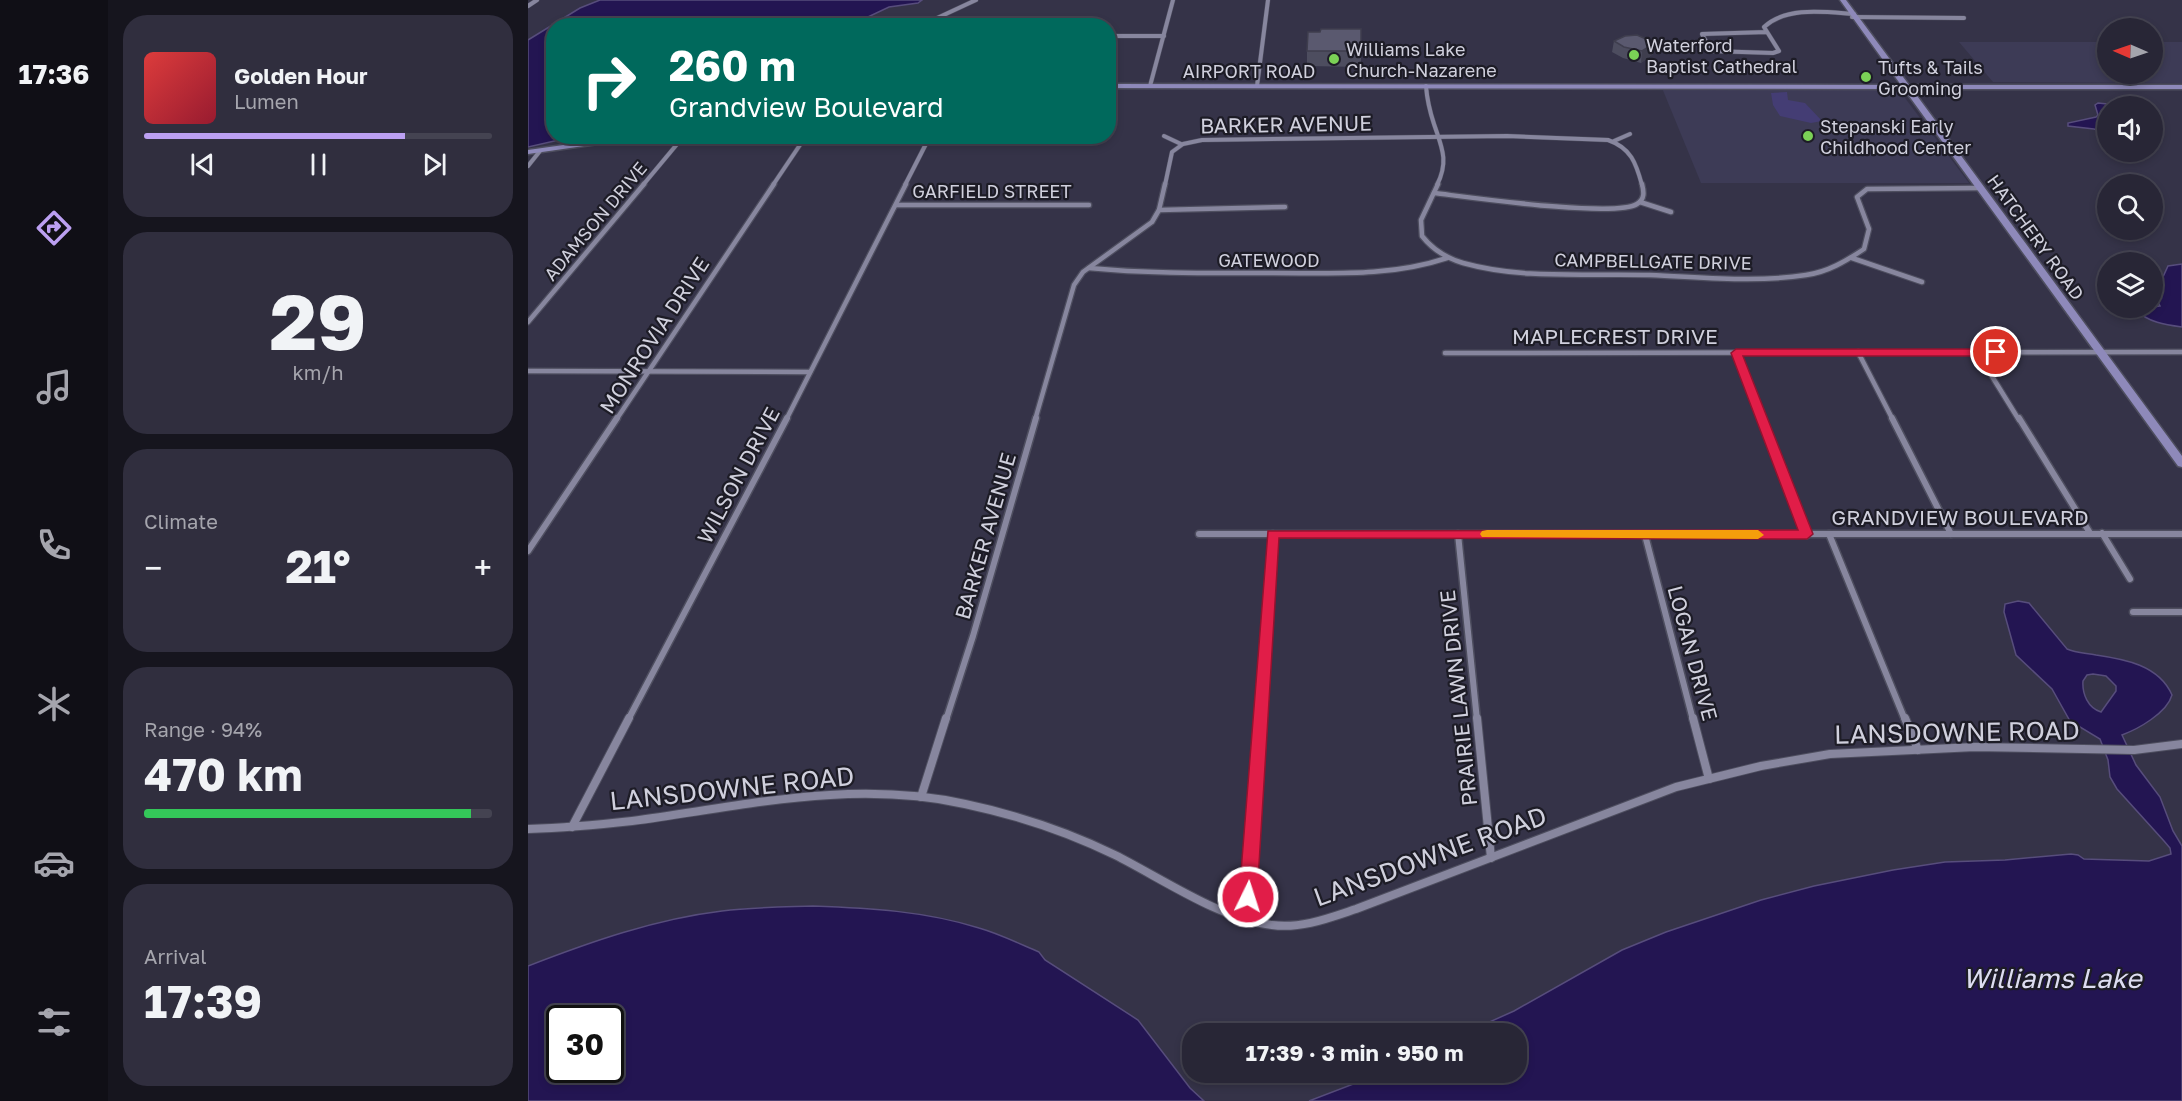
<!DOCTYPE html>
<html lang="en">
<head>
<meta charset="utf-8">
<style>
	:root { --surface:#282636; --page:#302e3e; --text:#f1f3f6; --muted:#a5a5ad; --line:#444351; --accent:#bca0f2 }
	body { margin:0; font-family:"Golos Text",sans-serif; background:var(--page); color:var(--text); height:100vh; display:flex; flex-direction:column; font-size:22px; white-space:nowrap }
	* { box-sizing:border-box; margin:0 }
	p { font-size:20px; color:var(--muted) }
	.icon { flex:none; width:33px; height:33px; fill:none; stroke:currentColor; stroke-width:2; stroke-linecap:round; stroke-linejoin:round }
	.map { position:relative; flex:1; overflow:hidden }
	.sheet { display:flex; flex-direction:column; gap:15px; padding:15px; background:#16151e; width:420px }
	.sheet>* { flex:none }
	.top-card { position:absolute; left:18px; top:18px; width:570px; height:126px; border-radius:24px; box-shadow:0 3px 9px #0003,0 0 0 2px var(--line); background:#00695c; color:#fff; overflow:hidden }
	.needle { width:39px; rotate:272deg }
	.tools { position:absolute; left:1569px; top:18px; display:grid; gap:12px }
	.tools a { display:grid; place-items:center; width:66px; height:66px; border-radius:50%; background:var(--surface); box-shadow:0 3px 9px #0003,0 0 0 2px var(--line); font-size:30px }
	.speed { position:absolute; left:18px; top:1005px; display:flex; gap:12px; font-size:30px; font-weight:700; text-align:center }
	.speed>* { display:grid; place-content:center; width:78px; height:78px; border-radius:50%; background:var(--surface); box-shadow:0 3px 9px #0003,0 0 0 2px var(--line); line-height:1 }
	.speed .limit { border:3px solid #111; border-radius:9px; background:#fff; color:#111 }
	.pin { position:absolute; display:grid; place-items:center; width:51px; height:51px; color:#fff; margin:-26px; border:3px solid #fff; border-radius:50%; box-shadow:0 2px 6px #0007 }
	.me { position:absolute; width:66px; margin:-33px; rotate:4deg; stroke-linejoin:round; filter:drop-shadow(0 0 4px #0008) }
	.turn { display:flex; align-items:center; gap:21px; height:126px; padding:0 24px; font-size:27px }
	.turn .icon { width:78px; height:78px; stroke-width:2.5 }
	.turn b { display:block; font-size:42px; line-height:51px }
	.big { font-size:45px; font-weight:700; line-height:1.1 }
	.sheet .widget { flex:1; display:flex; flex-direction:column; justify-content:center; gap:9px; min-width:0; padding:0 21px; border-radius:24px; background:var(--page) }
	.sheet .dial { align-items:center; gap:0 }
	.dial b { font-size:78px; line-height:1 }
	.song { display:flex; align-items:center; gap:18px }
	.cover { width:72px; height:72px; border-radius:9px; background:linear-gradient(135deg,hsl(0 70% 55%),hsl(350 70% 35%)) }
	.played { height:6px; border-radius:3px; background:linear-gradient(90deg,var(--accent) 75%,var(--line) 75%) }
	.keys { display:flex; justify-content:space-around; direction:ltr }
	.heat { display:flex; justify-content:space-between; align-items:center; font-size:33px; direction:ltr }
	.charge { height:9px; border-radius:4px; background:linear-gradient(90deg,#34c759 94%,var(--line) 0) }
	.trip { position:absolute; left:654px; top:1023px; width:345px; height:60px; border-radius:24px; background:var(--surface); box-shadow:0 3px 9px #0003,0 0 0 2px var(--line); font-weight:700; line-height:60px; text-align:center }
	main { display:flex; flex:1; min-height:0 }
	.menu { display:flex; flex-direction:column; width:108px; justify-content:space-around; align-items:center; background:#100f16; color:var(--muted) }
	.menu .icon { width:42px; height:42px }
	.menu .current { color:var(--accent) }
	.menu b { font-size:27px; color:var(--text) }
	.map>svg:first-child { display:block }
</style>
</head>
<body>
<main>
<nav class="menu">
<b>17:36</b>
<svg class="icon current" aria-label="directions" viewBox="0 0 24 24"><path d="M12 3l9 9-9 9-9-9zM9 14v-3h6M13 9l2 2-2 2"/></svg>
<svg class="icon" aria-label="music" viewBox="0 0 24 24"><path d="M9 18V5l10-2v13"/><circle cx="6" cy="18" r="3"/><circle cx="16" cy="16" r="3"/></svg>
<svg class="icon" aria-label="phone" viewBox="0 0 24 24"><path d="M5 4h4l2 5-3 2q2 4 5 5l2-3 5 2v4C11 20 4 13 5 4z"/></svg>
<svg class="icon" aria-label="climate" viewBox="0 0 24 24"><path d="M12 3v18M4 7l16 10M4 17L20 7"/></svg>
<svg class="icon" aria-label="car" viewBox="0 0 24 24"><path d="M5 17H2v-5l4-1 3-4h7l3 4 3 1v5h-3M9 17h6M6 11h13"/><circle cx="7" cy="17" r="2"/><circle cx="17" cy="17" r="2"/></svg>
<svg class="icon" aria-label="filters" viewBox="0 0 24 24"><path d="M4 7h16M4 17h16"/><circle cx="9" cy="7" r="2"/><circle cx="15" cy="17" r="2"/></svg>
</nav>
<section class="sheet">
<div class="widget">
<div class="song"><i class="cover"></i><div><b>Golden Hour</b><p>Lumen</p></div></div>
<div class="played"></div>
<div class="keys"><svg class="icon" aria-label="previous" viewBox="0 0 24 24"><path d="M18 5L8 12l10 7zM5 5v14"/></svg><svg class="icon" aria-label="pause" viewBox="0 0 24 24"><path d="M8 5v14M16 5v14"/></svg><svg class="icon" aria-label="next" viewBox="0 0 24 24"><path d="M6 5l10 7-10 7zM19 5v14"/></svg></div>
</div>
<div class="widget dial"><b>29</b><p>km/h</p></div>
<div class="widget"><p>Climate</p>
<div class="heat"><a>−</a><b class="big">21°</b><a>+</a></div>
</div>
<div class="widget"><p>Range · 94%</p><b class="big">470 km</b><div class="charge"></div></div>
<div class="widget"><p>Arrival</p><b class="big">17:39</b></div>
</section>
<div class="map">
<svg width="1654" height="1101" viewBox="0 0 1654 1101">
	<rect width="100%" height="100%" fill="#353348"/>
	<g fill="#3d3b56">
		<polygon points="1431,42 1579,42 1580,74 1624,74 1625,42 1654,42 1654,83 1465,82"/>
		<polygon points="1134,88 1371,90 1441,183 1173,183"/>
	</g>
	<polygon fill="#443d74" points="1259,92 1260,100 1277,103 1294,121 1283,123 1252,116 1245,105 1243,93"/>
	<g fill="#231552" stroke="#574d7c" stroke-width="1.5" fill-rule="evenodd">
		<polygon points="72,0 394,0 390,3 361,7 323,25 26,26 26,136 44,137 0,147 0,40 52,8"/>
		<polygon points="1570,103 1599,106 1580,106 1579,133 1566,129 1540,126 1540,123 1568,117 1570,115 1567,105"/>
		<path d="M1654 264V327C1639 325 1618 322 1609 310L1632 306 1625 294V286L1634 279 1640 266Z"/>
		<path d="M1490 601 1501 603 1539 649C1548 653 1558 653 1568 655 1596 659 1631 665 1644 695 1639 713 1610 729 1594 735L1608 765 1632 797 1645 831 1654 846V1101H781L854 1073 988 1072V1034L937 1033 986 1011 1094 950 1138 932 1233 900 1286 886 1365 870 1417 862 1477 860 1543 854 1550 855 1556 859 1621 861 1643 854 1642 848 1636 841 1589 789 1582 777 1580 760 1572 739 1542 721 1524 689 1488 655 1476 612 1477 604ZM1565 674 1578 676 1588 686V691L1573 712C1560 708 1554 694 1555 681L1559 675Z"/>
		<path d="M285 906C341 908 397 911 451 928 472 934 492 944 511 952L517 960 610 1020 662 1088 676 1101H0V966C62 942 127 919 194 911 224 907 255 907 285 906ZM82 1018V1070H32V1018Z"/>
	</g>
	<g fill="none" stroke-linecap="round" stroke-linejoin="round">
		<g stroke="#4e4e5f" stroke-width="5">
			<g id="street-far3">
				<polyline points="0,6 9,0"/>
				<polyline points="1324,17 1436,18"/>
				<polyline points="392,26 448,0"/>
				<path d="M1239 32 1174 34 1183 51 1245 53 1251 51 1236 27C1259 6 1297 12 1326 14"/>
				<polyline points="580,36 636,36"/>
				<polyline points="622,86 645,0"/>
				<polyline points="729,86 740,0"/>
				<path d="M898 86C899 99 902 112 906 124 914 148 921 161 909 185"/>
				<polyline points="636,136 653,144"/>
				<polyline points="1086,141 1102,134"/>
				<polyline points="0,166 12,151"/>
				<polyline points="115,185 150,143 153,136"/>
				<polyline points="245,185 278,136"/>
				<polyline points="377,185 402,136"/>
				<path d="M637 185 644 152 655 144 674 140 979 136 1080 140C1103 148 1108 163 1114 185"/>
			</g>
		</g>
		<g stroke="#4e4e5f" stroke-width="7">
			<g id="street-far2">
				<path d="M910 184 893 220 894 236C905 250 918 258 935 263 996 280 1060 273 1122 275 1174 277 1227 283 1278 275 1300 272 1318 261 1336 249L1341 229 1329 197 1339 189 1451 188"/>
				<path d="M906 193C940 197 1087 218 1109 204 1117 199 1116 192 1114 184"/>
				<polyline points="1112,202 1143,212"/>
				<polyline points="368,205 561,205"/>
				<polyline points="631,210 757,207"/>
				<polyline points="1324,258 1394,282"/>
				<path d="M561 268C623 274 684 273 745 273 804 273 862 277 919 258"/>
				<polyline points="0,322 116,184"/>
				<polyline points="1330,352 1365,420"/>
				<polyline points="1449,352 1491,420"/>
				<polyline points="917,353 1654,352"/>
				<polyline points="1208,353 1234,420"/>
				<polyline points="0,371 282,372"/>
				<polyline points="88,420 246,184"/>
				<polyline points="258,420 378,184"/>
				<polyline points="507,420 546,285 555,272 624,222 631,210 637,184"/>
			</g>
		</g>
		<g stroke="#4e4e5f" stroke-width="9">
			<g id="street-far1">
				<polyline points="1234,418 1279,535"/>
				<polyline points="1364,418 1423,534"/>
				<polyline points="1491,418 1562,533"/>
				<polyline points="1574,533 1602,579"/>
				<polyline points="671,534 1654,534"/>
				<polyline points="930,534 949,720"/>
				<polyline points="1301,534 1377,720"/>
				<polyline points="1117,535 1165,720"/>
				<polyline points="0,551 89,418"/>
				<polyline points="1605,612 1654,612"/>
				<polyline points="100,720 259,418"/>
				<polyline points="418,720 445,636 508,418"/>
				<polyline points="732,720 745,534"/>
			</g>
		</g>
		<g stroke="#4e4e5f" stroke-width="10">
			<g id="street">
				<polyline points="949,718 963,858"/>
				<polyline points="1165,718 1181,779"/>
				<polyline points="1377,718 1390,750"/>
				<polyline points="393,797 418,718"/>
				<polyline points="44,827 101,718"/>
				<path d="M0 829C35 828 69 825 104 821 216 806 324 779 437 804 489 815 540 832 587 855 633 878 694 920 744 925 773 929 801 918 828 909L1148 787 1233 766 1302 754 1447 747 1606 750 1654 744"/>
				<polyline points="719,920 733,718"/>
			</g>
		</g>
		<g stroke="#4e4e5f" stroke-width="3">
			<g id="secondary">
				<polygon points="1312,0 1318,0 1381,85 1654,85 1654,89 1384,89 1654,456 1654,467 1650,466 1376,89 580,88 580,84 1373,85"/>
				<polygon points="100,136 126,136 0,154 0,150"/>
			</g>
		</g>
		<use href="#street-far3" stroke="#87869e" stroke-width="4"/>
		<use href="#street-far2" stroke="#87869e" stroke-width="4.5"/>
		<use href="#street-far1" stroke="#87869e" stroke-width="6"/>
		<use href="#street" stroke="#87869e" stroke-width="8"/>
		<use href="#secondary" fill="#8e89ba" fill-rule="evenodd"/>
	</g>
	<g fill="#4d4d5f">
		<polygon points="833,29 833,67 779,66 779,51"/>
		<polygon points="1086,41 1125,54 1113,63 1095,58 1084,52"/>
	</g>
	<polygon fill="#3f3e4e" points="1127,43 1125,54 1113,63 1114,51"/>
	<g fill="#5a596f" stroke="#3f3e4e" stroke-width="1.5">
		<polygon points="793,29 833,29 833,51 779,51 780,32 792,32"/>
		<polygon points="1109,35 1127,43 1114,51 1096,47 1086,41 1097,36"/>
	</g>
	<polygon fill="#e11d48" stroke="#92132f" stroke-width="1.5" points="1208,349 1468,349 1474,352 1468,356 1215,356 1285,534 1279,539 751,538 729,897 726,902 720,904 714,902 711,897 740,531 1270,530 1203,353"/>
	<polygon fill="#f59e0b" points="959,530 1230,530 1236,535 1230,539 954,537 952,534 954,531"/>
	<g fill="#7bd156" stroke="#1d1c26" stroke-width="2">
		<circle cx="1106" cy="55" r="6"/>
		<circle cx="806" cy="59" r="6"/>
		<circle cx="1338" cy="77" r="6"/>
		<circle cx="1280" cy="136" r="6"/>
	</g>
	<g text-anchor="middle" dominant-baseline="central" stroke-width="4.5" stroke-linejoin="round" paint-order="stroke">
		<g font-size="18" fill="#d0d0dd" stroke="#1d1c26" text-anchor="start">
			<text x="1118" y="45">Waterford<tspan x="1118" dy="21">Baptist Cathedral</tspan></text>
			<text x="818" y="49">Williams Lake<tspan x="818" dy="21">Church-Nazarene</tspan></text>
			<text x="1350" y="67">Tufts &amp; Tails<tspan x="1350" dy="21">Grooming</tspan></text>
			<text x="1292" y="126">Stepanski Early<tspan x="1292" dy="21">Childhood Center</tspan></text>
		</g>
		<g font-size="18" fill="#d0d0dd" stroke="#1d1c26">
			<text x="721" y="71">AIRPORT ROAD</text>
			<text x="464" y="191">GARFIELD STREET</text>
			<text transform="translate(67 221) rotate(-50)">ADAMSON DRIVE</text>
			<text transform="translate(1508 237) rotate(54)">HATCHERY ROAD</text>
			<text x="741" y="260">GATEWOOD</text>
			<text transform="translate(1125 261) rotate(1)">CAMPBELLGATE DRIVE</text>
		</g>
		<g font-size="21" fill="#d0d0dd" stroke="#1d1c26">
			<text transform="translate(758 124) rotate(-1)">BARKER AVENUE</text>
			<text transform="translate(126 335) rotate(-57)">MONROVIA DRIVE</text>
			<text x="1087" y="336">MAPLECREST DRIVE</text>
			<text transform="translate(210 475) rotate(-62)">WILSON DRIVE</text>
			<text x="1432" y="517">GRANDVIEW BOULEVARD</text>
			<text transform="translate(457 536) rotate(-74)">BARKER AVENUE</text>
			<text transform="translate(1165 653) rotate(75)">LOGAN DRIVE</text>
			<text transform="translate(930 698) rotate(-96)">PRAIRIE LAWN DRIVE</text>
		</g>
		<g font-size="26" fill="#d0d0dd" stroke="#1d1c26">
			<text transform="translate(1429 732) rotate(-1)">LANSDOWNE ROAD</text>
			<text transform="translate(204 788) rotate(-6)">LANSDOWNE ROAD</text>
			<text transform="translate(902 856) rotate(-20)">LANSDOWNE ROAD</text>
		</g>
		<g font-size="27" font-style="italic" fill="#ddddf1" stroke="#1d1c26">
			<text x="1524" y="978">Williams Lake</text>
		</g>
	</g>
</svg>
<div class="tools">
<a><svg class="needle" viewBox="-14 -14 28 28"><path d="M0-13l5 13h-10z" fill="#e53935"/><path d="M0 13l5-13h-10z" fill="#a5a5ad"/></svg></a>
<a><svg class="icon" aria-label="sound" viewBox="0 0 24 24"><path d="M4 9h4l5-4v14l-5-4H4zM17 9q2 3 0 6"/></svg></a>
<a><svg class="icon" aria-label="search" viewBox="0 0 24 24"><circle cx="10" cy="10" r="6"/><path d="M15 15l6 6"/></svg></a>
<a><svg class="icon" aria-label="layers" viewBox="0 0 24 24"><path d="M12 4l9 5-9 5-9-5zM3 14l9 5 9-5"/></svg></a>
</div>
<div class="speed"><div class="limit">30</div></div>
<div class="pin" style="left:1468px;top:352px;background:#d93025"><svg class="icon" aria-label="arrive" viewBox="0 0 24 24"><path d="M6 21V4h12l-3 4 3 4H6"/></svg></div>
<svg class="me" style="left:720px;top:897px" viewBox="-20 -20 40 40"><circle r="17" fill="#e11d48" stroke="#fff" stroke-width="3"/><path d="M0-11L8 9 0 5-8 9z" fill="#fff"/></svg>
<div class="trip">17:39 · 3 min · 950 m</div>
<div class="top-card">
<div class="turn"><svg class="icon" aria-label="right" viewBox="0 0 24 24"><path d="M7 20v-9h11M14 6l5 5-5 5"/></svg><div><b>260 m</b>Grandview Boulevard</div></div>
</div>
</div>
</main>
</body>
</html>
